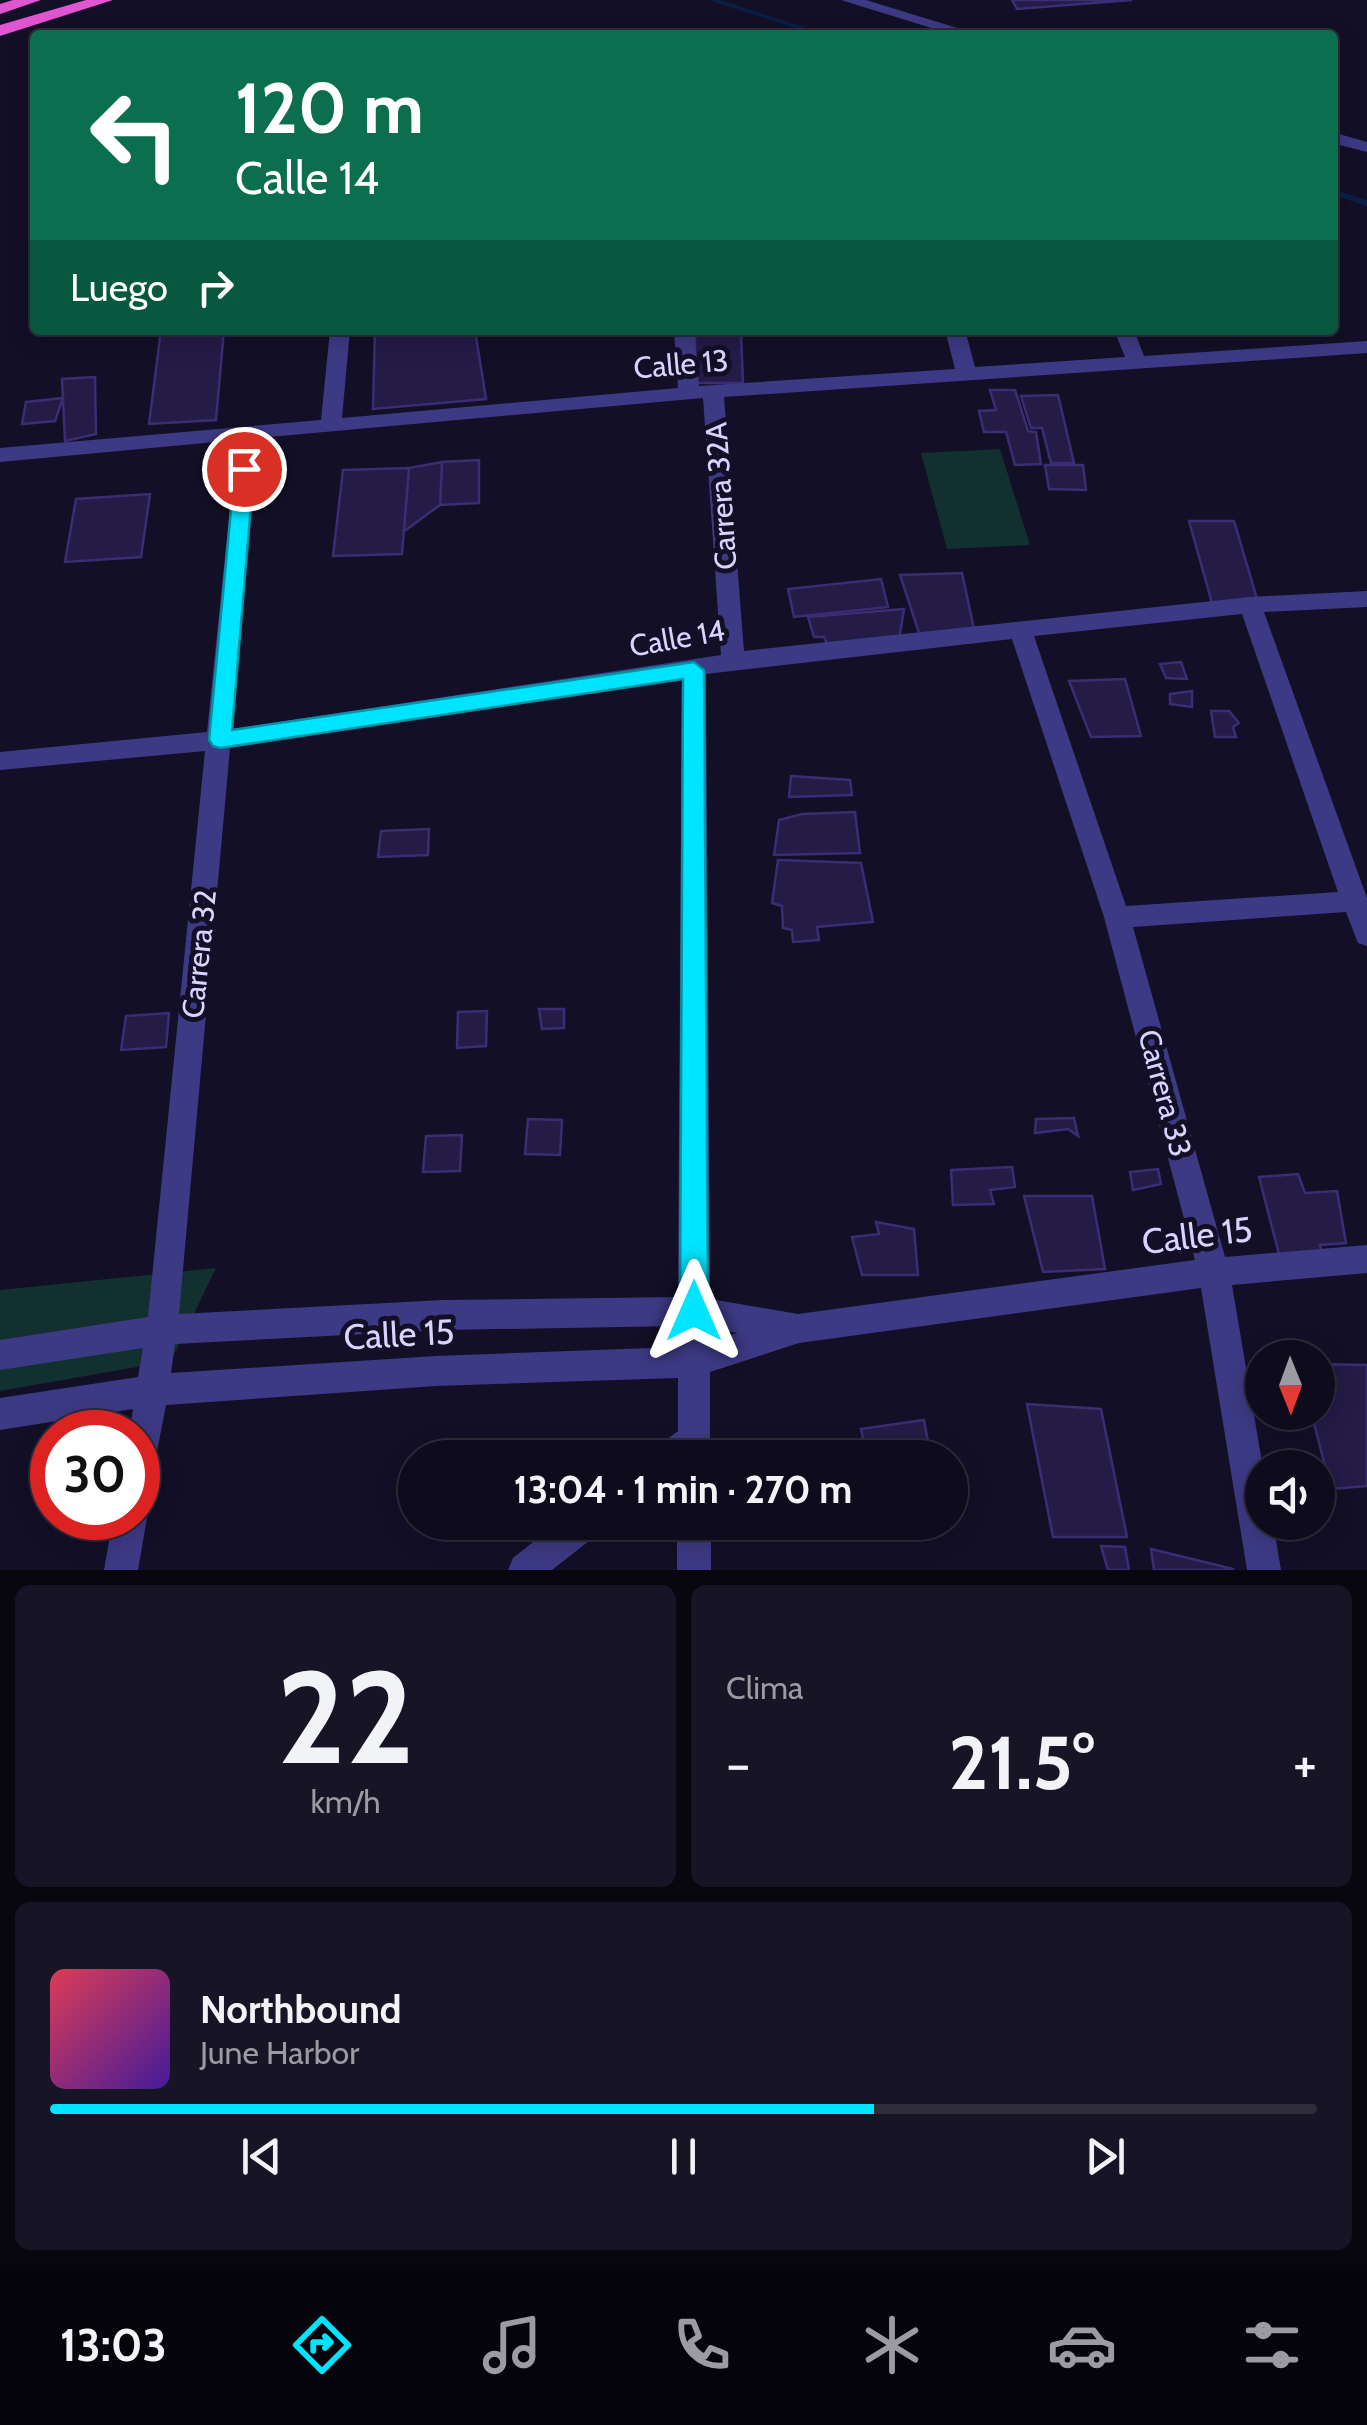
<!DOCTYPE html>
<html lang="es">
<head>
<meta charset="utf-8">
<style>
	:root { --surface:#0e0b1c; --page:#171425; --text:#f1f3f6; --muted:#9b9ba3; --line:#2e2b3b; --accent:#00e5ff }
	body { margin:0; font-family:Cabin,sans-serif; background:var(--page); color:var(--text); height:100vh; display:flex; flex-direction:column; font-size:38px; white-space:nowrap }
	* { box-sizing:border-box; margin:0 }
	p { font-size:32px; color:var(--muted) }
	.icon { flex:none; width:55px; height:55px; fill:none; stroke:currentColor; stroke-width:2; stroke-linecap:round; stroke-linejoin:round }
	.map { position:relative; height:1570px; overflow:hidden }
	.panel { display:flex; flex-direction:column; gap:15px; padding:15px; background:#08060f; flex:1 }
	.panel>* { flex:none }
	.banner { position:absolute; left:30px; top:30px; width:1308px; height:305px; border-radius:10px; box-shadow:0 5px 25px #0003,0 0 0 2px var(--line); background:#0b6e4f; color:#fff; overflow:hidden }
	.needle { width:65px; rotate:179deg }
	.fabs { position:absolute; left:1245px; top:1340px; display:grid; gap:20px }
	.fabs a { display:grid; place-items:center; width:90px; height:90px; border-radius:50%; background:var(--surface); box-shadow:0 5px 25px #0003,0 0 0 2px var(--line); font-size:50px }
	.speed { position:absolute; left:30px; top:1410px; display:flex; gap:20px; font-size:50px; font-weight:700; text-align:center }
	.speed>* { display:grid; place-content:center; width:130px; height:130px; border-radius:50%; background:var(--surface); box-shadow:0 5px 25px #0003,0 0 0 2px var(--line); line-height:1 }
	.speed .limit { border:15px solid #d22; background:#fff; color:#111 }
	.pin { position:absolute; display:grid; place-items:center; width:85px; height:85px; color:#fff; margin:-42px; border:5px solid #fff; border-radius:50%; box-shadow:0 2px 10px #0007 }
	.me { position:absolute; width:110px; margin:-55px; rotate:0deg; stroke-linejoin:round; filter:drop-shadow(0 0 8px #0008) }
	.turn { display:flex; align-items:center; gap:35px; height:210px; padding:0 40px; font-size:45px }
	.turn .icon { width:130px; height:130px; stroke-width:2.5 }
	.turn b { display:block; font-size:70px; line-height:85px }
	.then { display:flex; align-items:center; height:95px; padding:0 40px; background:#0003; gap:20px; font-size:38px }
	.big { font-size:75px; font-weight:700; line-height:1.1 }
	.panel .widget { flex:1; display:flex; flex-direction:column; justify-content:center; gap:15px; min-width:0; padding:0 35px; border-radius:15px; background:var(--page) }
	.panel .dial { align-items:center; gap:0 }
	.dial b { font-size:130px; line-height:1 }
	.song { display:flex; align-items:center; gap:30px }
	.cover { width:120px; height:120px; border-radius:15px; background:linear-gradient(135deg,hsl(350 70% 55%),hsl(260 70% 35%)) }
	.played { height:10px; border-radius:5px; background:linear-gradient(90deg,var(--accent) 65%,var(--line) 65%) }
	.keys { display:flex; justify-content:space-around; direction:ltr }
	.heat { display:flex; justify-content:space-between; align-items:center; font-size:55px; direction:ltr }
	.panel .tiles { flex:1; display:grid; gap:15px; grid-template-columns:1fr 1fr }
	.widget:last-child { grid-column:span 2 }
	.trip { position:absolute; left:398px; top:1440px; width:570px; height:100px; border-radius:50px; background:var(--surface); box-shadow:0 5px 25px #0003,0 0 0 2px var(--line); font-weight:700; line-height:100px; text-align:center }
	.dock { display:flex; height:160px; justify-content:space-around; align-items:center; background:#06040b; color:var(--muted) }
	.dock .icon { width:70px; height:70px }
	.dock .active { color:var(--accent) }
	.dock b { font-size:45px; color:var(--text) }
	.map>svg:first-child { display:block }
</style>
</head>
<body>
<div class="map">
<svg width="1367" height="1570" viewBox="0 0 1367 1570">
	<rect width="100%" height="100%" fill="#130f26"/>
	<g fill="#12302f">
		<polygon points="1000,449 1030,545 947,549 921,453"/>
		<polygon points="216,1268 171,1361 0,1391 0,1290"/>
	</g>
	<g fill="none" stroke-linecap="round" stroke-linejoin="round">
		<g fill="#0a1f44" fill-rule="evenodd">
			<polygon points="708,0 720,0 829,35 817,35"/>
			<polygon points="1332,189 1367,200 1367,206 1332,195"/>
		</g>
	</g>
	<g fill="#241b47" stroke="#3b2d73" stroke-width="2.5">
		<polygon points="1012,0 1132,0 1017,9"/>
		<polygon points="161,330 224,330 216,420 149,424"/>
		<polygon points="375,330 475,330 486,399 373,409"/>
		<polygon points="695,332 741,332 743,383 695,383"/>
		<polygon points="95,377 96,434 65,441 62,379"/>
		<polygon points="990,390 1015,390 1028,431 1036,432 1041,464 1015,465 1006,432 984,432 979,411 996,410"/>
		<polygon points="1058,395 1074,463 1051,463 1042,428 1031,428 1021,396"/>
		<polygon points="63,398 55,421 22,424 26,402"/>
		<polygon points="479,460 479,503 440,505 442,462"/>
		<polygon points="442,462 440,505 403,532 409,468"/>
		<polygon points="1045,465 1083,465 1086,490 1049,489"/>
		<polygon points="409,468 402,554 333,556 343,470"/>
		<polygon points="150,494 141,557 65,562 76,499"/>
		<polygon points="1189,521 1234,521 1257,599 1212,603"/>
		<polygon points="962,573 974,629 921,639 900,575"/>
		<polygon points="881,579 888,607 794,617 788,589"/>
		<polygon points="904,609 899,640 829,648 824,637 814,637 808,617"/>
		<polygon points="1181,662 1187,679 1166,678 1160,664"/>
		<polygon points="1125,679 1141,736 1091,737 1069,681"/>
		<polygon points="1192,691 1192,707 1170,704 1170,694"/>
		<polygon points="1211,711 1229,711 1239,723 1233,727 1236,737 1215,737"/>
		<polygon points="791,776 850,780 852,795 789,797"/>
		<polygon points="855,812 860,853 774,855 779,820 802,814"/>
		<polygon points="429,829 428,855 378,857 381,831"/>
		<polygon points="778,860 861,863 873,922 817,927 819,940 793,942 792,930 783,928 782,906 772,903"/>
		<polygon points="539,1009 564,1009 564,1028 542,1029"/>
		<polygon points="487,1011 486,1046 457,1048 458,1012"/>
		<polygon points="169,1013 166,1047 121,1050 126,1016"/>
		<polygon points="1074,1118 1078,1136 1068,1129 1035,1133 1036,1119"/>
		<polygon points="528,1119 562,1120 560,1155 525,1154"/>
		<polygon points="462,1135 460,1171 423,1172 426,1136"/>
		<polygon points="1012,1167 1015,1187 990,1190 994,1204 953,1205 951,1170"/>
		<polygon points="1158,1169 1161,1184 1133,1190 1130,1172"/>
		<polygon points="1298,1174 1305,1193 1337,1191 1346,1243 1320,1245 1324,1259 1281,1262 1259,1177"/>
		<polygon points="1024,1196 1092,1196 1105,1269 1043,1272"/>
		<polygon points="876,1222 914,1229 918,1275 862,1275 852,1237 879,1234"/>
		<polygon points="1318,1364 1367,1365 1367,1486 1331,1489 1311,1412 1318,1412"/>
		<polygon points="1027,1404 1101,1409 1127,1537 1053,1537"/>
		<polygon points="924,1420 931,1458 867,1458 861,1429"/>
		<polygon points="1101,1546 1125,1547 1129,1570 1108,1570"/>
		<polygon points="1151,1549 1233,1569 1233,1570 1154,1570"/>
	</g>
	<g fill="none" stroke-linecap="round" stroke-linejoin="round">
		<g fill="#3d3a85" fill-rule="evenodd">
			<polygon points="841,0 866,0 980,35 954,35"/>
			<polygon points="1332,132 1367,142 1367,152 1332,143"/>
			<path d="M330 330H350L342 418 678 388 674 330H694L699 386 955 369 945 330H965L975 367 1125 357 1114 330H1134L1144 356 1367 341V353L724 397 744 651 1250 597 1367 591V607L1264 612 1367 898V946L1358 943 1346 912 1133 927 1225 1257 1367 1245V1273L1232 1285 1263 1468 1262 1522H1273L1281 1570H1247L1201 1288 799 1343 710 1372V1458H654L658 1446 678 1431V1378L436 1386 166 1405 150 1488 138 1493V1432H129L133 1409 0 1430V1398L138 1377 143 1348 0 1370V1340L148 1317 205 751 0 770V752L207 732 237 440 0 462V448L321 420ZM703 398 721 655 232 729 258 438ZM1242 614 1338 892 1126 906 1034 636ZM1012 639 1104 917 1195 1260 798 1314 710 1299 706 674ZM682 677 678 1297 443 1300 179 1314 230 748ZM678 1326V1347L436 1356 171 1373 175 1344 443 1330ZM710 1328 737 1333 710 1341Z"/>
			<polygon points="138,1504 147,1518 138,1570 104,1570 113,1518 138,1518"/>
			<polygon points="558,1522 603,1522 598,1534 552,1570 508,1570 513,1558"/>
			<rect x="677" y="1522" width="34" height="48"/>
		</g>
		<g fill="#e055d1" fill-rule="evenodd">
			<polygon points="13,0 41,0 0,14 0,4"/>
			<polygon points="86,0 113,0 0,36 0,25"/>
		</g>
	</g>
	<polygon fill="#00e5ff" stroke="#0095a6" stroke-width="2.5" points="244,463 254,469 232,730 694,662 704,670 708,1311 704,1320 694,1324 684,1320 680,1311 683,679 220,748 213,746 209,740 235,469"/>
	<g text-anchor="middle" dominant-baseline="central" stroke-width="10" stroke-linejoin="round" paint-order="stroke">
		<g font-size="30" fill="#d9d4ff" stroke="#130f26">
			<text transform="translate(681 364) rotate(-5)">Calle 13</text>
			<text transform="translate(721 496) rotate(-94)">Carrera 32A</text>
			<text transform="translate(677 638) rotate(-10)">Calle 14</text>
			<text transform="translate(199 954) rotate(-84)">Carrera 32</text>
			<text transform="translate(1165 1093) rotate(75)">Carrera 33</text>
		</g>
		<g font-size="35" fill="#d9d4ff" stroke="#130f26">
			<text transform="translate(1197 1235) rotate(-7)">Calle 15</text>
			<text transform="translate(399 1334) rotate(-3)">Calle 15</text>
		</g>
	</g>
</svg>
<div class="fabs">
<a><svg class="needle" viewBox="-14 -14 28 28"><path d="M0-13l5 13h-10z" fill="#e53935"/><path d="M0 13l5-13h-10z" fill="#9b9ba3"/></svg></a>
<a><svg class="icon" aria-label="sound" viewBox="0 0 24 24"><path d="M4 9h4l5-4v14l-5-4H4zM17 9q2 3 0 6"/></svg></a>
</div>
<div class="speed"><div class="limit">30</div></div>
<div class="pin" style="left:244px;top:469px;background:#d93025"><svg class="icon" aria-label="arrive" viewBox="0 0 24 24"><path d="M6 21V4h12l-3 4 3 4H6"/></svg></div>
<svg class="me" style="left:694px;top:1311px" viewBox="-20 -20 40 40"><path d="M0-17L14 15 0 8-14 15z" fill="#00e5ff" stroke="#fff" stroke-width="4"/></svg>
<div class="trip">13:04 · 1 min · 270 m</div>
<div class="banner">
<div class="turn"><svg class="icon" aria-label="left" viewBox="0 0 24 24"><path d="M17 20v-9H6M10 6l-5 5 5 5"/></svg><div><b>120 m</b>Calle 14</div></div>
<div class="then">Luego<svg class="icon" aria-label="right" viewBox="0 0 24 24"><path d="M7 20v-9h11M14 6l5 5-5 5"/></svg></div>
</div>
</div>
<section class="panel">
<div class="tiles">
<div class="widget dial"><b>22</b><p>km/h</p></div>
<div class="widget"><p>Clima</p>
<div class="heat"><a>−</a><b class="big">21.5°</b><a>+</a></div>
</div>
<div class="widget">
<div class="song"><i class="cover"></i><div><b>Northbound</b><p>June Harbor</p></div></div>
<div class="played"></div>
<div class="keys"><svg class="icon" aria-label="previous" viewBox="0 0 24 24"><path d="M18 5L8 12l10 7zM5 5v14"/></svg><svg class="icon" aria-label="pause" viewBox="0 0 24 24"><path d="M8 5v14M16 5v14"/></svg><svg class="icon" aria-label="next" viewBox="0 0 24 24"><path d="M6 5l10 7-10 7zM19 5v14"/></svg></div>
</div>
</div>
</section>
<nav class="dock">
<b>13:03</b>
<svg class="icon active" aria-label="directions" viewBox="0 0 24 24"><path d="M12 3l9 9-9 9-9-9zM9 14v-3h6M13 9l2 2-2 2"/></svg>
<svg class="icon" aria-label="music" viewBox="0 0 24 24"><path d="M9 18V5l10-2v13"/><circle cx="6" cy="18" r="3"/><circle cx="16" cy="16" r="3"/></svg>
<svg class="icon" aria-label="phone" viewBox="0 0 24 24"><path d="M5 4h4l2 5-3 2q2 4 5 5l2-3 5 2v4C11 20 4 13 5 4z"/></svg>
<svg class="icon" aria-label="climate" viewBox="0 0 24 24"><path d="M12 3v18M4 7l16 10M4 17L20 7"/></svg>
<svg class="icon" aria-label="car" viewBox="0 0 24 24"><path d="M5 17H2v-5l4-1 3-4h7l3 4 3 1v5h-3M9 17h6M6 11h13"/><circle cx="7" cy="17" r="2"/><circle cx="17" cy="17" r="2"/></svg>
<svg class="icon" aria-label="filters" viewBox="0 0 24 24"><path d="M4 7h16M4 17h16"/><circle cx="9" cy="7" r="2"/><circle cx="15" cy="17" r="2"/></svg>
</nav>
</body>
</html>
